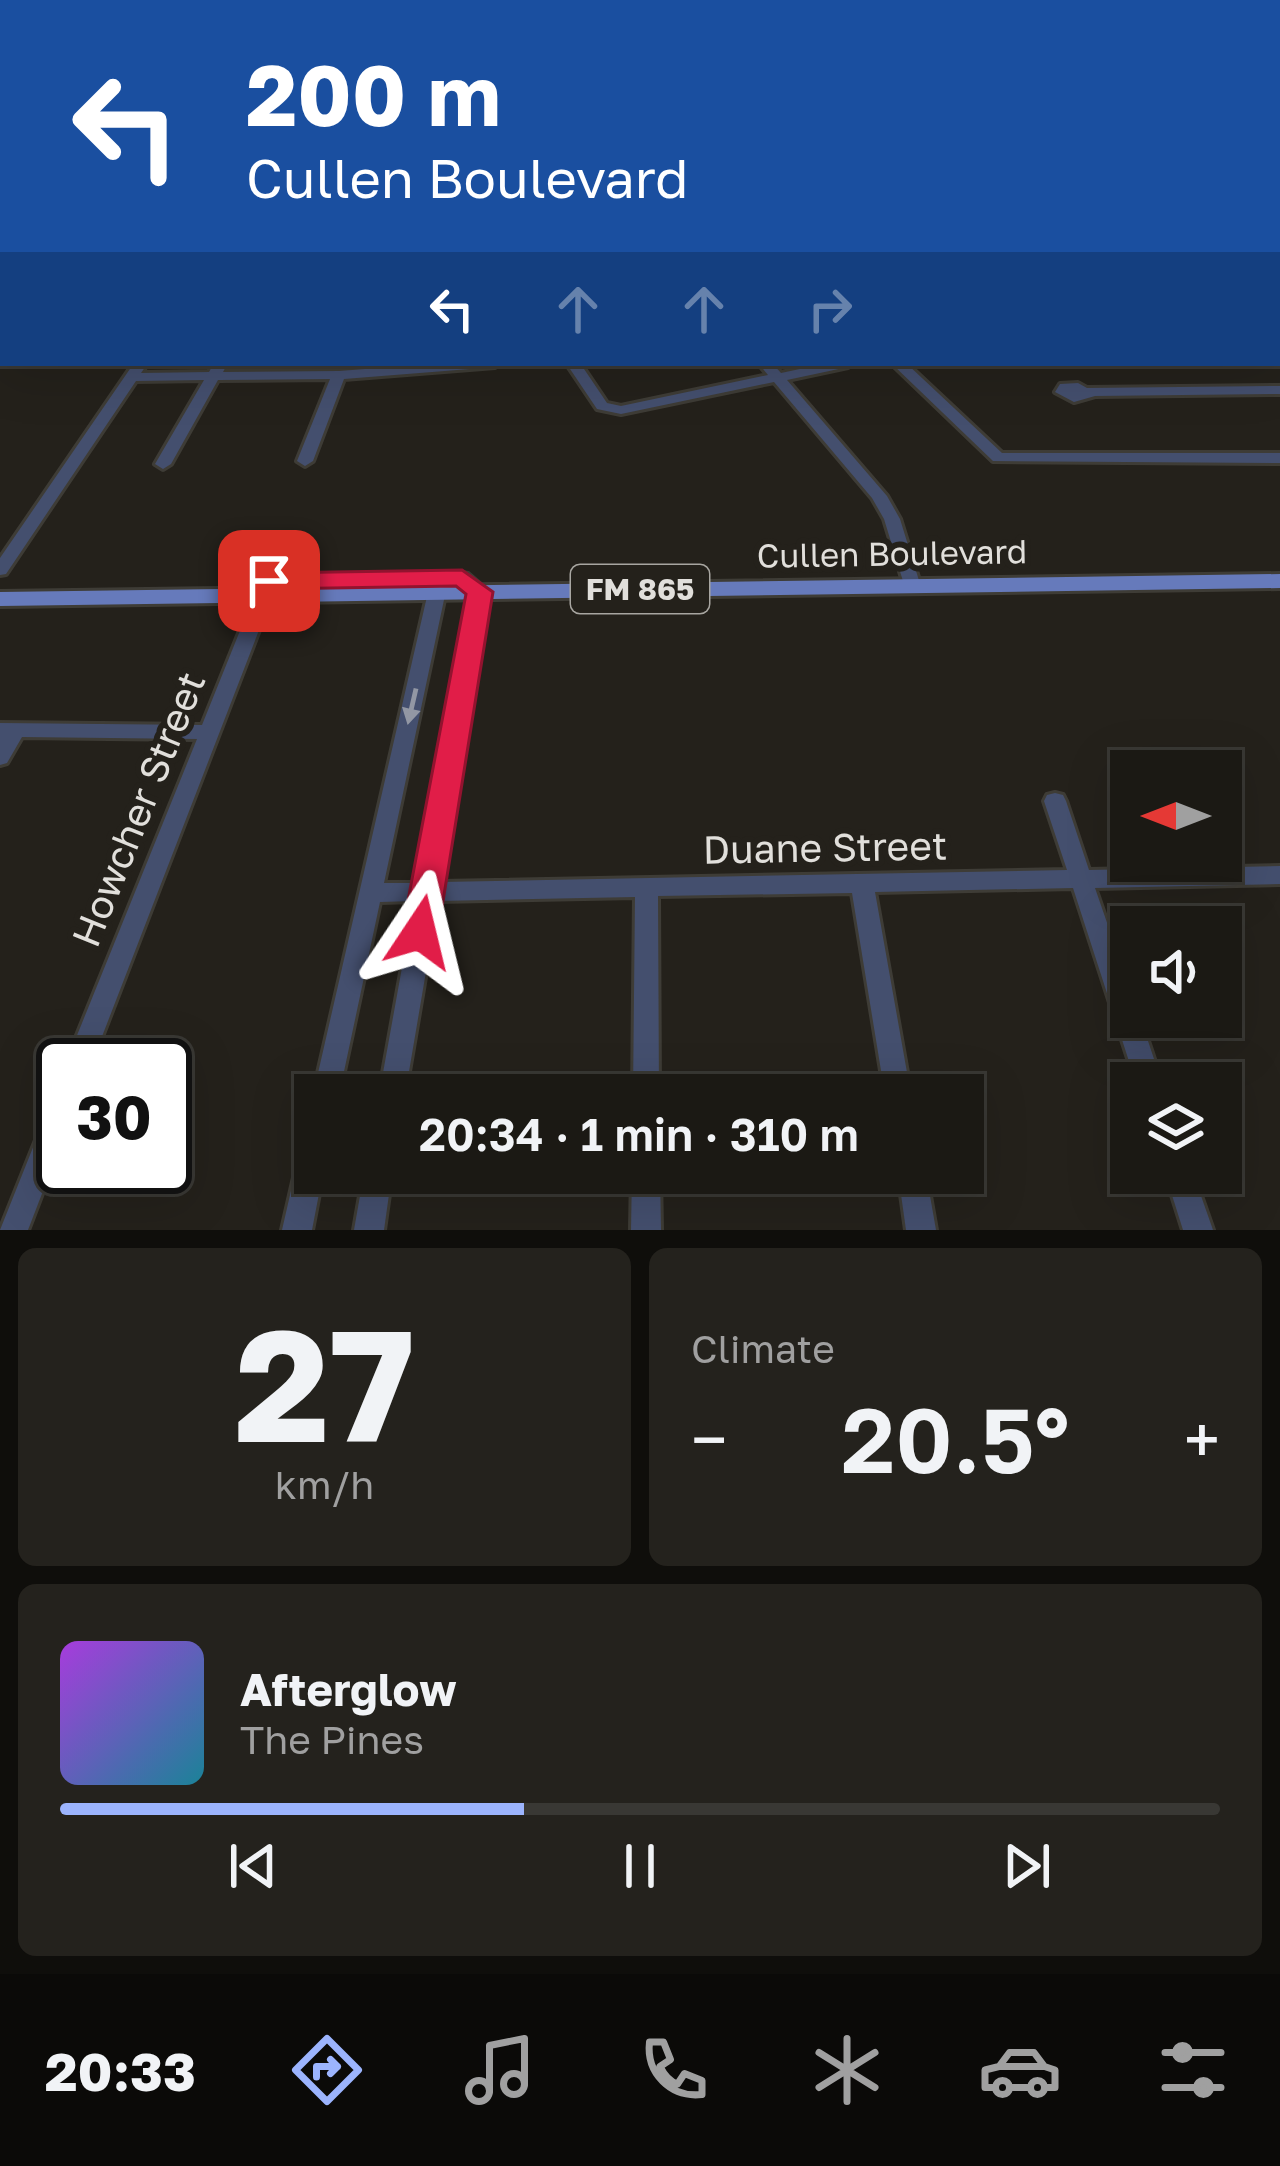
<!DOCTYPE html>
<html lang="en">
<head>
<meta charset="utf-8">
<style>
	:root { --surface:#1b1914; --page:#24221d; --text:#f1f3f6; --muted:#a0a0a0; --line:#393834; --accent:#9cb4fd }
	body { margin:0; font-family:"Golos Text",sans-serif; background:var(--page); color:var(--text); height:100vh; display:flex; flex-direction:column; font-size:45px; white-space:nowrap }
	* { box-sizing:border-box; margin:0 }
	p { font-size:39px; color:var(--muted) }
	.icon { flex:none; width:66px; height:66px; fill:none; stroke:currentColor; stroke-width:2; stroke-linecap:round; stroke-linejoin:round }
	.map { position:relative; height:1230px; overflow:hidden }
	.details { display:flex; flex-direction:column; gap:18px; padding:18px; background:#0f0e0b; flex:1 }
	.details>* { flex:none }
	.guide { position:absolute; left:0px; top:0px; width:1281px; height:366px; box-shadow:0 12px 48px #0002,0 0 0 3px var(--line); background:#1a4fa0; color:#fff; overflow:hidden }
	.needle { width:78px; rotate:270deg }
	.controls { position:absolute; left:1110px; top:750px; display:grid; gap:24px }
	.controls a { display:grid; place-items:center; width:132px; height:132px; border-radius:0px; background:var(--surface); box-shadow:0 12px 48px #0002,0 0 0 3px var(--line); font-size:60px }
	.speed { position:absolute; left:36px; top:1038px; display:flex; gap:24px; font-size:60px; font-weight:700; text-align:center }
	.speed>* { display:grid; place-content:center; width:156px; height:156px; border-radius:50%; background:var(--surface); box-shadow:0 12px 48px #0002,0 0 0 3px var(--line); line-height:1 }
	.speed .limit { border:6px solid #111; border-radius:18px; background:#fff; color:#111 }
	.pin { position:absolute; display:grid; place-items:center; width:102px; height:102px; color:#fff; margin:-51px; border-radius:24px; box-shadow:0 6px 18px #0006 }
	.me { position:absolute; width:132px; margin:-66px; rotate:10deg; stroke-linejoin:round; filter:drop-shadow(0 0 9px #0008) }
	.turn { display:flex; align-items:center; gap:42px; height:252px; padding:0 48px; font-size:54px }
	.turn .icon { width:156px; height:156px; stroke-width:2.5 }
	.turn b { display:block; font-size:84px; line-height:102px }
	.lanes { display:flex; align-items:center; height:114px; padding:0 48px; background:#0003; justify-content:center; gap:60px; direction:ltr }
	.lanes .off { opacity:.35 }
	.big { font-size:90px; font-weight:600; line-height:1.1 }
	.details .widget { flex:1; display:flex; flex-direction:column; justify-content:center; gap:18px; min-width:0; padding:0 42px; border-radius:18px; background:var(--page) }
	.details .dial { align-items:center; gap:0 }
	.dial b { font-size:156px; line-height:1 }
	.song { display:flex; align-items:center; gap:36px }
	.cover { width:144px; height:144px; border-radius:18px; background:linear-gradient(135deg,hsl(280 70% 55%),hsl(190 70% 35%)) }
	.played { height:12px; border-radius:6px; background:linear-gradient(90deg,var(--accent) 40%,var(--line) 40%) }
	.keys { display:flex; justify-content:space-around; direction:ltr }
	.heat { display:flex; justify-content:space-between; align-items:center; font-size:66px; direction:ltr }
	.details .tiles { flex:1; display:grid; gap:18px; grid-template-columns:1fr 1fr }
	.widget:last-child { grid-column:span 2 }
	.trip { position:absolute; left:294px; top:1074px; width:690px; height:120px; border-radius:0px; background:var(--surface); box-shadow:0 12px 48px #0002,0 0 0 3px var(--line); font-weight:600; line-height:120px; text-align:center }
	.menu { display:flex; height:192px; justify-content:space-around; align-items:center; background:#0b0a08; color:var(--muted) }
	.menu .icon { width:84px; height:84px }
	.menu .current { color:var(--accent) }
	.menu b { font-size:54px; color:var(--text) }
	.map>svg:first-child { display:block }
</style>
</head>
<body>
<div class="map">
<svg width="1280" height="1230" viewBox="0 0 1280 1230">
	<rect width="100%" height="100%" fill="#24211b"/>
	<g fill="none" stroke-linecap="round" stroke-linejoin="round">
		<g stroke="#3e3c36" stroke-width="6">
			<g id="minor">
				<polygon points="348,0 354,0 353,3 347,3"/>
				<rect x="508" y="0" width="6" height="3"/>
				<rect x="529" y="0" width="6" height="3"/>
				<polygon points="833,0 1092,0 720,3"/>
				<polygon points="1221,0 1280,0 1280,4 1224,2"/>
				<rect x="0" y="24" width="3" height="4"/>
				<rect x="1278" y="48" width="2" height="6"/>
				<rect x="1278" y="63" width="2" height="4"/>
				<rect x="1278" y="92" width="2" height="6"/>
				<rect x="1278" y="118" width="2" height="6"/>
				<rect x="0" y="155" width="3" height="6"/>
				<rect x="0" y="191" width="3" height="6"/>
				<rect x="0" y="232" width="3" height="6"/>
				<polygon points="1278,276 1280,277 1280,286 1278,285"/>
				<polygon points="3,285 3,295 0,296 0,286"/>
				<rect x="1278" y="327" width="2" height="8"/>
				<rect x="0" y="333" width="3" height="8"/>
				<polygon points="134,363 148,363 141,373 209,372 214,363 228,363 223,372 339,371 442,363 502,363 495,367 344,379 313,461 305,466 297,461 330,379 218,380 171,464 163,469 155,464 204,380 136,381 6,574 0,575 0,558"/>
				<polygon points="566,363 580,363 607,403 621,406 768,375 758,363 772,363 781,373 828,363 855,363 848,367 787,380 887,496 900,519 921,587 918,591 906,591 884,519 872,498 774,382 621,414 597,409"/>
				<polygon points="891,363 906,363 1002,453 1280,453 1280,463 993,461"/>
				<polygon points="1078,383 1087,388 1280,386 1280,394 1095,396 1074,402 1055,392 1060,384"/>
				<path d="M462 573 468 574 489 592 441 882 1067 870 1044 801 1047 795 1055 793 1063 795 1066 801 1089 870 1280 866V884L1095 888 1131 992V1017H1140L1162 1083H1136L1073 888 875 892 911 1095H885L852 893 658 896 659 1095H633L635 897 438 901 405 1095H379L414 901 380 902 339 1095H315V1100L313 1095 428 592ZM461 586 471 594 418 883H384L445 595Z"/>
				<polygon points="269,576 278,581 91,1065 65,1065 197,739 22,737 7,763 0,765 0,723 202,725 260,581"/>
				<polygon points="63,1091 63,1139 28,1230 0,1230 54,1095"/>
				<polygon points="315,1134 315,1173 323,1173 312,1230 282,1230 301,1147 305,1138"/>
				<polygon points="364,1173 392,1173 384,1230 354,1230"/>
				<polygon points="632,1173 660,1173 661,1230 631,1230"/>
				<polygon points="898,1173 926,1173 936,1230 906,1230"/>
				<polygon points="1165,1173 1193,1173 1213,1230 1183,1230"/>
			</g>
		</g>
		<g stroke="#3e3c36" stroke-width="6">
			<polygon id="major" points="1280,574 1280,588 0,606 0,592"/>
		</g>
		<use href="#minor" fill="#444f6e" fill-rule="evenodd"/>
		<use href="#major" fill="#667abb" fill-rule="evenodd"/>
	</g>
	<defs><path id="oneway-solid" d="M-6-.8H1V-3.2L6.5 0L1 3.2V.8H-6Z" transform="scale(3)"/></defs>
	<use fill="#9297a4" href="#oneway-solid" transform="translate(412 706) rotate(103)"/>
	<polygon fill="#e11d48" stroke="#92132f" stroke-width="3" points="462,570 493,592 438,932 432,943 420,947 407,943 402,932 466,594 456,586 269,589 256,581 269,573"/>
	<g text-anchor="middle" dominant-baseline="central" stroke-width="12" stroke-linejoin="round" paint-order="stroke">
		<rect fill="#24211b" stroke="#a8a6a1" stroke-width="3" x="571" y="565" width="138" height="48" rx="9"/>
		<g font-size="30" font-weight="bold" fill="#e1dfdb">
			<text x="640" y="589">FM 865</text>
		</g>
		<g font-size="33" fill="#e1dfdb" stroke="#24211b">
			<text transform="translate(892 553) rotate(-1)">Cullen Boulevard</text>
		</g>
		<g font-size="39" fill="#e1dfdb" stroke="#24211b">
			<text transform="translate(138 809) rotate(-68)">Howcher Street</text>
			<text transform="translate(825 847) rotate(-1)">Duane Street</text>
		</g>
	</g>
</svg>
<div class="controls">
<a><svg class="needle" viewBox="-14 -14 28 28"><path d="M0-13l5 13h-10z" fill="#e53935"/><path d="M0 13l5-13h-10z" fill="#a0a0a0"/></svg></a>
<a><svg class="icon" aria-label="sound" viewBox="0 0 24 24"><path d="M4 9h4l5-4v14l-5-4H4zM17 9q2 3 0 6"/></svg></a>
<a><svg class="icon" aria-label="layers" viewBox="0 0 24 24"><path d="M12 4l9 5-9 5-9-5zM3 14l9 5 9-5"/></svg></a>
</div>
<div class="speed"><div class="limit">30</div></div>
<div class="pin" style="left:269px;top:581px;background:#d93025"><svg class="icon" aria-label="arrive" viewBox="0 0 24 24"><path d="M6 21V4h12l-3 4 3 4H6"/></svg></div>
<svg class="me" style="left:420px;top:932px" viewBox="-20 -20 40 40"><path d="M0-17L14 15 0 8-14 15z" fill="#e11d48" stroke="#fff" stroke-width="4"/></svg>
<div class="trip">20:34 · 1 min · 310 m</div>
<div class="guide">
<div class="turn"><svg class="icon" aria-label="left" viewBox="0 0 24 24"><path d="M17 20v-9H6M10 6l-5 5 5 5"/></svg><div><b>200 m</b>Cullen Boulevard</div></div>
<div class="lanes"><svg class="icon" aria-label="left" viewBox="0 0 24 24"><path d="M17 20v-9H6M10 6l-5 5 5 5"/></svg><svg class="icon off" aria-label="ahead" viewBox="0 0 24 24"><path d="M12 20V5M6 11l6-6 6 6"/></svg><svg class="icon off" aria-label="ahead" viewBox="0 0 24 24"><path d="M12 20V5M6 11l6-6 6 6"/></svg><svg class="icon off" aria-label="right" viewBox="0 0 24 24"><path d="M7 20v-9h11M14 6l5 5-5 5"/></svg></div>
</div>
</div>
<section class="details">
<div class="tiles">
<div class="widget dial"><b>27</b><p>km/h</p></div>
<div class="widget"><p>Climate</p>
<div class="heat"><a>−</a><b class="big">20.5°</b><a>+</a></div>
</div>
<div class="widget">
<div class="song"><i class="cover"></i><div><b>Afterglow</b><p>The Pines</p></div></div>
<div class="played"></div>
<div class="keys"><svg class="icon" aria-label="previous" viewBox="0 0 24 24"><path d="M18 5L8 12l10 7zM5 5v14"/></svg><svg class="icon" aria-label="pause" viewBox="0 0 24 24"><path d="M8 5v14M16 5v14"/></svg><svg class="icon" aria-label="next" viewBox="0 0 24 24"><path d="M6 5l10 7-10 7zM19 5v14"/></svg></div>
</div>
</div>
</section>
<nav class="menu">
<b>20:33</b>
<svg class="icon current" aria-label="directions" viewBox="0 0 24 24"><path d="M12 3l9 9-9 9-9-9zM9 14v-3h6M13 9l2 2-2 2"/></svg>
<svg class="icon" aria-label="music" viewBox="0 0 24 24"><path d="M9 18V5l10-2v13"/><circle cx="6" cy="18" r="3"/><circle cx="16" cy="16" r="3"/></svg>
<svg class="icon" aria-label="phone" viewBox="0 0 24 24"><path d="M5 4h4l2 5-3 2q2 4 5 5l2-3 5 2v4C11 20 4 13 5 4z"/></svg>
<svg class="icon" aria-label="climate" viewBox="0 0 24 24"><path d="M12 3v18M4 7l16 10M4 17L20 7"/></svg>
<svg class="icon" aria-label="car" viewBox="0 0 24 24"><path d="M5 17H2v-5l4-1 3-4h7l3 4 3 1v5h-3M9 17h6M6 11h13"/><circle cx="7" cy="17" r="2"/><circle cx="17" cy="17" r="2"/></svg>
<svg class="icon" aria-label="filters" viewBox="0 0 24 24"><path d="M4 7h16M4 17h16"/><circle cx="9" cy="7" r="2"/><circle cx="15" cy="17" r="2"/></svg>
</nav>
</body>
</html>
